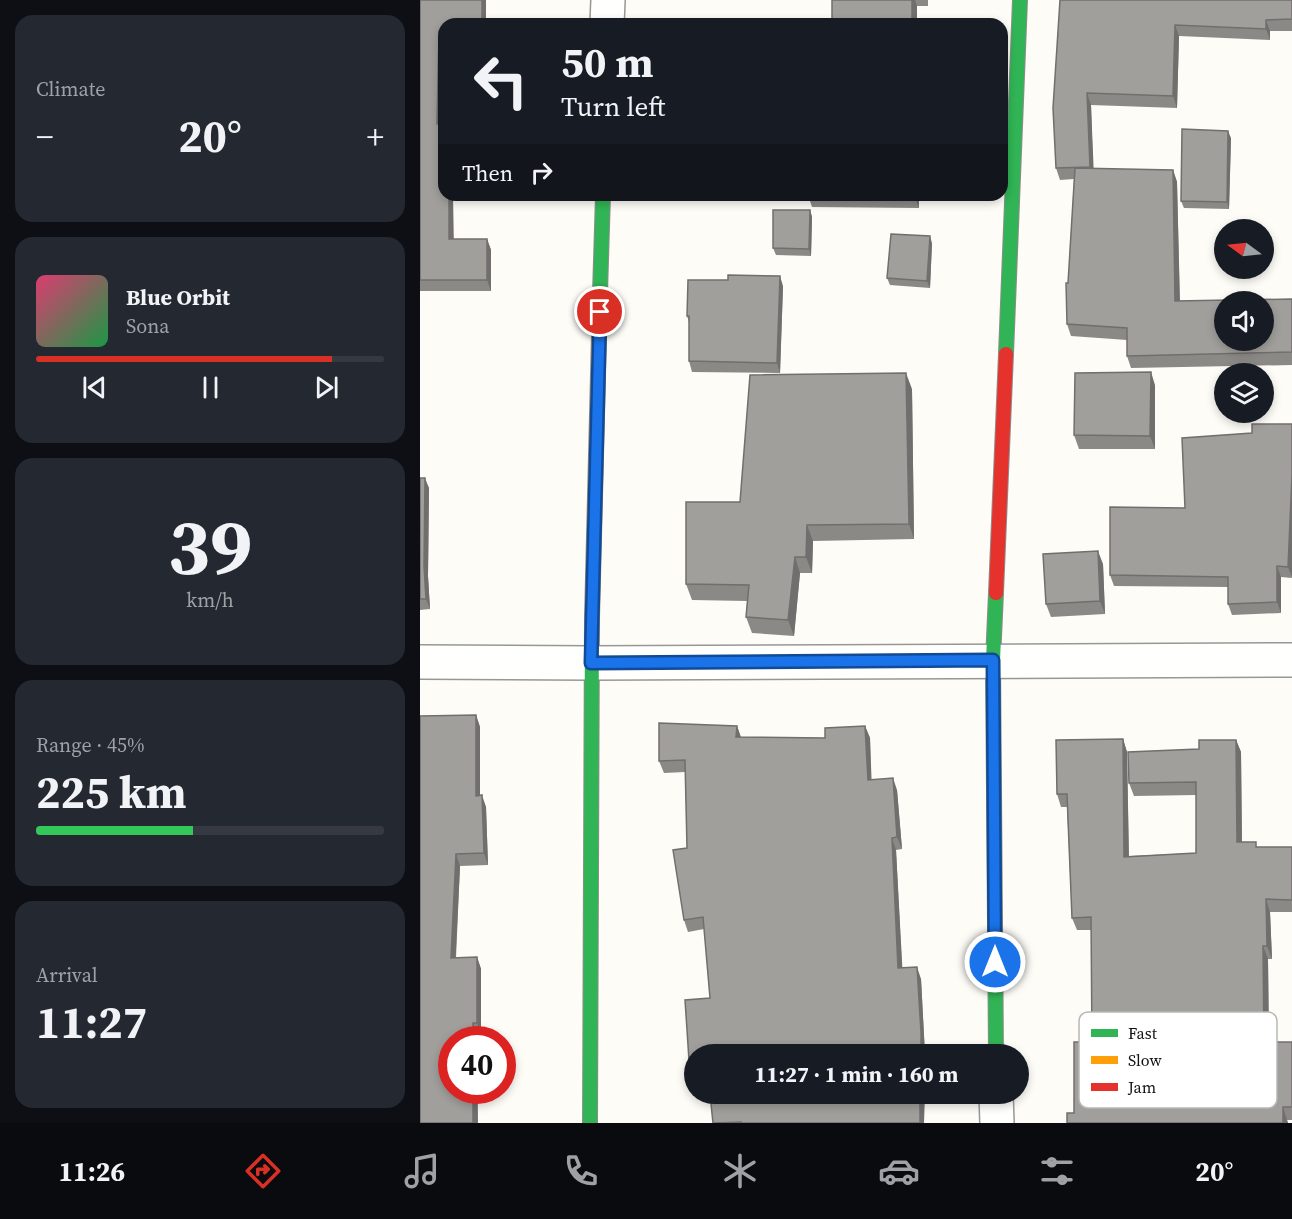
<!DOCTYPE html>
<html lang="en">
<head>
<meta charset="utf-8">
<style>
	:root { --surface:#171b24; --page:#242831; --text:#f1f3f6; --muted:#9ea1a6; --line:#363941; --accent:#d93025 }
	body { margin:0; font-family:"Source Serif 4",serif; background:var(--page); color:var(--text); height:100vh; display:flex; flex-direction:column; font-size:22px; white-space:nowrap }
	* { box-sizing:border-box; margin:0 }
	p { font-size:20px; color:var(--muted) }
	.icon { flex:none; width:33px; height:33px; fill:none; stroke:currentColor; stroke-width:2; stroke-linecap:round; stroke-linejoin:round }
	.map { position:relative; flex:1; overflow:hidden }
	.drawer { display:flex; flex-direction:column; gap:15px; padding:15px; background:#0d0f14; width:420px }
	.drawer>* { flex:none }
	.top-card { position:absolute; left:18px; top:18px; width:570px; height:183px; border-radius:18px; box-shadow:0 3px 9px #0003; background:#171b24; color:var(--text); overflow:hidden }
	.needle { width:39px; rotate:285deg }
	.buttons { position:absolute; left:794px; top:219px; display:grid; gap:12px }
	.buttons a { display:grid; place-items:center; width:60px; height:60px; border-radius:50%; background:var(--surface); box-shadow:0 3px 9px #0003; font-size:30px }
	.speed { position:absolute; left:18px; top:1026px; display:flex; gap:12px; font-size:30px; font-weight:700; text-align:center }
	.speed>* { display:grid; place-content:center; width:78px; height:78px; border-radius:50%; background:var(--surface); box-shadow:0 3px 9px #0003; line-height:1 }
	.speed .limit { border:9px solid #d22; background:#fff; color:#111 }
	.pin { position:absolute; display:grid; place-items:center; width:51px; height:51px; color:#fff; margin:-26px; border:3px solid #fff; border-radius:50%; box-shadow:0 2px 6px #0007 }
	.me { position:absolute; width:66px; margin:-33px; rotate:0deg; stroke-linejoin:round; filter:drop-shadow(0 0 4px #0008) }
	.turn { display:flex; align-items:center; gap:21px; height:126px; padding:0 24px; font-size:27px }
	.turn .icon { width:78px; height:78px; stroke-width:2.5 }
	.turn b { display:block; font-size:42px; line-height:51px }
	.then { display:flex; align-items:center; height:57px; padding:0 24px; background:#0003; gap:12px; font-size:22px }
	.big { font-size:45px; font-weight:700; line-height:1.1 }
	.drawer .tile { flex:1; display:flex; flex-direction:column; justify-content:center; gap:9px; min-width:0; padding:0 21px; border-radius:18px; background:var(--page) }
	.drawer .dial { align-items:center; gap:0 }
	.dial b { font-size:78px; line-height:1 }
	.song { display:flex; align-items:center; gap:18px }
	.cover { width:72px; height:72px; border-radius:9px; background:linear-gradient(135deg,hsl(340 70% 55%),hsl(140 70% 35%)) }
	.played { height:6px; border-radius:3px; background:linear-gradient(90deg,var(--accent) 85%,var(--line) 85%) }
	.keys { display:flex; justify-content:space-around; direction:ltr }
	.heat { display:flex; justify-content:space-between; align-items:center; font-size:33px; direction:ltr }
	.charge { height:9px; border-radius:4px; background:linear-gradient(90deg,#34c759 45%,var(--line) 0) }
	.trip { position:absolute; left:264px; top:1044px; width:345px; height:60px; border-radius:30px; background:var(--surface); box-shadow:0 3px 9px #0003; font-weight:700; line-height:60px; text-align:center }
	.menu { display:flex; height:96px; justify-content:space-around; align-items:center; background:#090b0e; color:var(--muted) }
	.menu .icon { width:42px; height:42px }
	.menu .on { color:var(--accent) }
	.menu b { font-size:27px; color:var(--text) }
	main { display:flex; flex:1; min-height:0 }
	.map>svg:first-child { display:block }
</style>
</head>
<body>
<main>
<section class="drawer">
<div class="tile"><p>Climate</p>
<div class="heat"><a>−</a><b class="big">20°</b><a>+</a></div>
</div>
<div class="tile">
<div class="song"><i class="cover"></i><div><b>Blue Orbit</b><p>Sona</p></div></div>
<div class="played"></div>
<div class="keys"><svg class="icon" aria-label="previous" viewBox="0 0 24 24"><path d="M18 5L8 12l10 7zM5 5v14"/></svg><svg class="icon" aria-label="pause" viewBox="0 0 24 24"><path d="M8 5v14M16 5v14"/></svg><svg class="icon" aria-label="next" viewBox="0 0 24 24"><path d="M6 5l10 7-10 7zM19 5v14"/></svg></div>
</div>
<div class="tile dial"><b>39</b><p>km/h</p></div>
<div class="tile"><p>Range · 45%</p><b class="big">225 km</b><div class="charge"></div></div>
<div class="tile"><p>Arrival</p><b class="big">11:27</b></div>
</section>
<div class="map">
<svg width="872" height="1123" viewBox="0 0 872 1123">
	<rect width="100%" height="100%" fill="#fdfcf7"/>
	<g fill="none" stroke-linecap="round" stroke-linejoin="round">
		<g stroke="#979795" stroke-width="36">
			<g id="street">
				<polyline points="187,24 188,0"/>
				<polyline points="0,662 171,663 872,660"/>
				<polyline points="576,1094 577,1123"/>
			</g>
		</g>
		<g stroke="#8e8d8b" stroke-width="16">
			<g id="fast">
				<polyline points="180,293 183,195"/>
				<polyline points="586,354 600,0"/>
				<polyline points="576,593 573,660 576,1054"/>
				<polyline points="170,1123 172,618"/>
			</g>
		</g>
		<g stroke="#8e8d8b" stroke-width="16">
			<polyline id="slow" points="172,618 180,293"/>
		</g>
		<g stroke="#8e8d8b" stroke-width="16">
			<polyline id="jam" points="576,593 586,354"/>
		</g>
		<use href="#street" stroke="#fffffe" stroke-width="33"/>
		<use href="#fast" stroke="#30b455" stroke-width="14"/>
		<use href="#slow" stroke="#ff9f0a" stroke-width="14"/>
		<use href="#jam" stroke="#e5322d" stroke-width="14"/>
	</g>
	<g fill="#8a8986">
		<polygon points="0,0 24,24 24,42 23,42 21,123 33,239 67,239 71,250 71,291 0,291"/>
		<polygon points="412,0 508,0 508,6 497,6"/>
		<polygon points="640,0 872,0 872,31 850,31 850,40 759,36 757,108 671,105 673,169 753,170 757,182 760,301 872,299 872,365 711,368 707,356 707,340 651,336 647,324 648,283 654,179 640,180 636,168"/>
		<polygon points="811,138 809,209 764,208 761,201"/>
		<polygon points="388,195 499,195 499,208 392,207"/>
		<polygon points="390,210 392,217 391,256 356,255 353,248"/>
		<polygon points="512,243 510,288 470,285 467,278"/>
		<polygon points="363,286 360,373 272,372 269,361 269,322 267,316"/>
		<polygon points="735,385 735,449 659,449 654,435"/>
		<polygon points="492,389 494,539 393,541 392,573 380,573 374,636 332,633 326,617 327,601 272,600 266,584 320,502"/>
		<polygon points="832,433 872,578 861,577 861,613 812,615 808,604 808,587 694,586 690,575 765,508"/>
		<polygon points="0,478 9,488 8,576 10,609 0,610"/>
		<polygon points="683,564 685,614 631,617 626,604"/>
		<polygon points="56,715 60,727 60,796 66,807 68,865 40,866 36,958 57,957 61,969 61,1034 57,1034 58,1123 0,716"/>
		<polygon points="317,726 321,737 405,738 445,726 450,738 451,780 477,790 482,849 476,850 482,968 501,979 505,1054 274,1054 274,1072 269,1060 290,998 284,929 268,932 264,920 267,848 265,772 244,773 239,761"/>
		<polygon points="703,739 707,752 709,856 776,853 776,795 714,796 709,783 779,749 816,740 821,752 822,842 838,847 872,847 872,912 850,912 852,959 848,959 849,1042 872,1042 872,1120 867,1120 868,1123 647,1123 654,1113 672,1042 671,930 657,930 652,918 647,807 641,807 637,794"/>
	</g>
	<g fill="#716f6d">
		<rect x="62" y="0" width="4" height="24"/>
		<polygon points="492,0 495,0 497,6 497,24 492,24"/>
		<polygon points="846,20 850,31 850,40 846,29"/>
		<polygon points="755,25 759,36 757,108 753,96"/>
		<polygon points="19,31 23,42 21,135 17,124"/>
		<polygon points="667,93 671,105 674,178 670,167"/>
		<polygon points="808,131 811,138 809,209 807,202"/>
		<polygon points="753,170 757,182 760,313 755,301"/>
		<polygon points="29,195 33,195 34,251 29,239"/>
		<polygon points="494,195 499,195 499,208"/>
		<polygon points="390,210 392,217 391,256 389,249"/>
		<polygon points="510,236 512,243 510,288 507,281"/>
		<polygon points="67,239 71,250 71,291 67,280"/>
		<polygon points="360,276 363,286 360,373 357,363"/>
		<polygon points="731,372 735,385 735,449 730,436"/>
		<polygon points="486,373 492,389 494,539 489,524"/>
		<polygon points="872,475 872,578 868,567"/>
		<polygon points="5,478 9,488 8,576 10,609 6,599 4,566"/>
		<polygon points="387,525 393,541 392,573 386,557"/>
		<polygon points="678,551 683,564 685,614 680,601"/>
		<polygon points="375,557 380,573 374,636 368,620"/>
		<polygon points="857,566 861,577 861,613 857,602"/>
		<polygon points="56,715 60,727 60,807 56,796"/>
		<polygon points="317,726 321,738 316,737"/>
		<polygon points="445,726 450,738 452,792 448,780"/>
		<polygon points="703,739 707,752 709,869 704,857"/>
		<polygon points="816,740 821,752 822,855 817,842"/>
		<polygon points="473,778 477,790 482,849 477,837"/>
		<polygon points="62,795 66,807 68,865 64,853"/>
		<polygon points="472,838 476,850 483,980 478,968"/>
		<polygon points="36,854 40,866 35,969 31,958"/>
		<polygon points="846,899 850,912 852,959 847,946"/>
		<polygon points="843,946 848,959 849,1055 844,1042"/>
		<polygon points="57,957 61,969 61,1034 57,1023"/>
		<polygon points="497,967 501,979 505,1054 501,1054"/>
		<polygon points="53,1023 57,1034 57,1040 53,1040"/>
		<polygon points="53,1090 57,1090 58,1123 53,1123"/>
		<polygon points="500,1094 505,1094 504,1123 500,1123"/>
		<polygon points="863,1107 867,1120 868,1123 863,1123"/>
	</g>
	<g fill="#a19f9c" stroke="#716f6d" stroke-width="1.5" fill-rule="evenodd">
		<polygon points="0,0 62,0 62,24 24,24 24,31 19,31 17,124 24,123 24,195 29,195 29,239 67,239 67,280 0,280"/>
		<rect x="412" y="0" width="80" height="24"/>
		<polygon points="640,0 872,0 872,19 846,20 846,29 755,25 753,96 667,93 670,167 636,168 633,108"/>
		<polygon points="762,129 808,131 807,202 761,201"/>
		<path d="M655 168 753 170 755 301 872 299V352L707 356V328L647 324 646 283H648ZM804 302H843V340H804Z"/>
		<polygon points="353,210 390,210 389,249 353,248"/>
		<polygon points="471,234 510,236 507,281 467,278"/>
		<polygon points="308,275 360,276 357,363 269,361 269,316 267,316 268,280 308,280"/>
		<polygon points="731,372 730,436 654,435 655,373"/>
		<polygon points="486,373 489,524 387,525 386,557 375,557 368,620 326,617 329,585 266,584 266,502 320,502 330,375"/>
		<polygon points="832,424 872,424 872,475 868,567 857,566 857,602 808,604 808,577 690,575 690,507 765,508 762,438 832,433"/>
		<polygon points="0,478 5,478 4,566 6,599 0,599"/>
		<polygon points="678,551 680,601 626,604 623,554"/>
		<polygon points="56,715 56,796 62,795 64,853 36,854 31,958 57,957 57,1023 53,1023 53,1040 32,1040 32,1090 53,1090 53,1123 0,1123 0,716"/>
		<polygon points="239,723 317,726 316,737 405,738 405,728 445,726 448,780 473,778 477,837 472,838 478,968 497,967 501,1032 501,1054 274,1054 274,1059 269,1060 265,1000 290,998 283,917 264,920 253,850 267,848 265,760 239,761"/>
		<polygon points="703,739 704,857 776,853 776,782 709,783 708,752 779,749 779,740 816,740 817,842 836,842 836,847 872,847 872,900 846,899 847,946 843,946 844,1042 872,1042 872,1107 863,1107 863,1123 647,1123 647,1113 654,1113 654,1042 672,1042 671,917 652,918 647,794 637,794 636,740"/>
		<polygon points="290,1094 500,1094 500,1123 321,1123 321,1122 293,1123"/>
	</g>
	<g fill="none" stroke-linecap="round" stroke-linejoin="round">
		<g stroke="#114b97" stroke-width="15">
			<polyline id="route" points="180,312 171,663 573,660 575,962"/>
		</g>
		<use href="#route" stroke="#1a73e8" stroke-width="10"/>
	</g>
	<rect x="659" y="1012" width="198" height="96" rx="9" fill="#fff" stroke="#b8b8b8" stroke-width="1.5"/>
	<rect x="671" y="1029" width="27" height="8" fill="#30b455"/>
	<rect x="671" y="1056" width="27" height="8" fill="#ff9f0a"/>
	<rect x="671" y="1083" width="27" height="8" fill="#e5322d"/>
	<g font-size="16" fill="#111">
		<text x="708" y="1039">Fast</text>
		<text x="708" y="1066">Slow</text>
		<text x="708" y="1093">Jam</text>
	</g>
</svg>
<div class="buttons">
<a><svg class="needle" viewBox="-14 -14 28 28"><path d="M0-13l5 13h-10z" fill="#e53935"/><path d="M0 13l5-13h-10z" fill="#9ea1a6"/></svg></a>
<a><svg class="icon" aria-label="sound" viewBox="0 0 24 24"><path d="M4 9h4l5-4v14l-5-4H4zM17 9q2 3 0 6"/></svg></a>
<a><svg class="icon" aria-label="layers" viewBox="0 0 24 24"><path d="M12 4l9 5-9 5-9-5zM3 14l9 5 9-5"/></svg></a>
</div>
<div class="speed"><div class="limit">40</div></div>
<div class="pin" style="left:180px;top:312px;background:#d93025"><svg class="icon" aria-label="arrive" viewBox="0 0 24 24"><path d="M6 21V4h12l-3 4 3 4H6"/></svg></div>
<svg class="me" style="left:575px;top:962px" viewBox="-20 -20 40 40"><circle r="17" fill="#1a73e8" stroke="#fff" stroke-width="3"/><path d="M0-11L8 9 0 5-8 9z" fill="#fff"/></svg>
<div class="trip">11:27 · 1 min · 160 m</div>
<div class="top-card">
<div class="turn"><svg class="icon" aria-label="left" viewBox="0 0 24 24"><path d="M17 20v-9H6M10 6l-5 5 5 5"/></svg><div><b>50 m</b>Turn left</div></div>
<div class="then">Then<svg class="icon" aria-label="right" viewBox="0 0 24 24"><path d="M7 20v-9h11M14 6l5 5-5 5"/></svg></div>
</div>
</div>
</main>
<nav class="menu">
<b>11:26</b>
<svg class="icon on" aria-label="directions" viewBox="0 0 24 24"><path d="M12 3l9 9-9 9-9-9zM9 14v-3h6M13 9l2 2-2 2"/></svg>
<svg class="icon" aria-label="music" viewBox="0 0 24 24"><path d="M9 18V5l10-2v13"/><circle cx="6" cy="18" r="3"/><circle cx="16" cy="16" r="3"/></svg>
<svg class="icon" aria-label="phone" viewBox="0 0 24 24"><path d="M5 4h4l2 5-3 2q2 4 5 5l2-3 5 2v4C11 20 4 13 5 4z"/></svg>
<svg class="icon" aria-label="climate" viewBox="0 0 24 24"><path d="M12 3v18M4 7l16 10M4 17L20 7"/></svg>
<svg class="icon" aria-label="car" viewBox="0 0 24 24"><path d="M5 17H2v-5l4-1 3-4h7l3 4 3 1v5h-3M9 17h6M6 11h13"/><circle cx="7" cy="17" r="2"/><circle cx="17" cy="17" r="2"/></svg>
<svg class="icon" aria-label="filters" viewBox="0 0 24 24"><path d="M4 7h16M4 17h16"/><circle cx="9" cy="7" r="2"/><circle cx="15" cy="17" r="2"/></svg>
<b>20°</b>
</nav>
</body>
</html>
